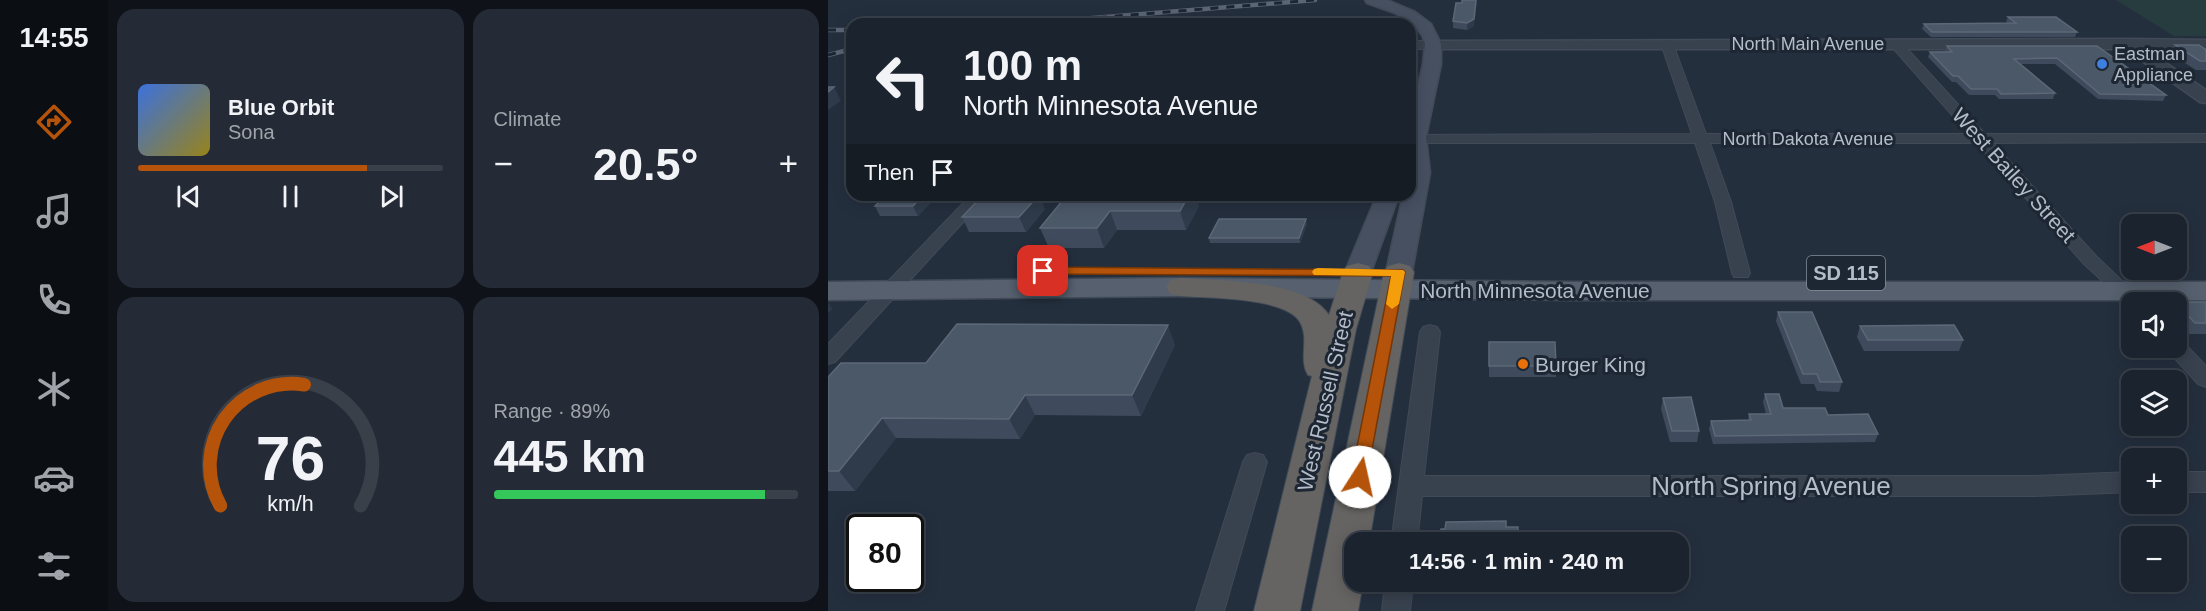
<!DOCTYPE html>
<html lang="en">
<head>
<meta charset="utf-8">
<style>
	:root { --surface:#1b232e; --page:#242b36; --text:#f1f3f6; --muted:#a0a4aa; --line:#39404a; --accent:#b45309 }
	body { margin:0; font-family:Arial,sans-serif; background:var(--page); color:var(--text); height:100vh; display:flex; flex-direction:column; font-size:22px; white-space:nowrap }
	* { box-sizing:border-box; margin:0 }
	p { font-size:20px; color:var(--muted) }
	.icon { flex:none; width:33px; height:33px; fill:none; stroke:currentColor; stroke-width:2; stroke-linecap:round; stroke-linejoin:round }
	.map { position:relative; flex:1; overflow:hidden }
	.sheet { display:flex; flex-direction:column; gap:9px; padding:9px; background:#0f1319; width:720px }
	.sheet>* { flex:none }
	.hud { position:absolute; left:18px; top:18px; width:570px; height:183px; border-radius:18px; box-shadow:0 3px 15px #0003,0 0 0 2px var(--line); background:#1b232e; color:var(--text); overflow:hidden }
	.needle { width:39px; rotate:270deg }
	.buttons { position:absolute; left:1293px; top:214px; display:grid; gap:12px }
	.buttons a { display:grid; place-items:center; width:66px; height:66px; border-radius:12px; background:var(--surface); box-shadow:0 3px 15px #0003,0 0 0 2px var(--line); font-size:30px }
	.speed { position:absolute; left:18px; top:514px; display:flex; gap:12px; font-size:30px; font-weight:700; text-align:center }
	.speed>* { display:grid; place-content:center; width:78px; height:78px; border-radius:50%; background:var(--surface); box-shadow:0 3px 15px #0003,0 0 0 2px var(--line); line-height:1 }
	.speed .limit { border:3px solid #111; border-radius:9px; background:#fff; color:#111 }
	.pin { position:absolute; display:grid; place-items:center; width:51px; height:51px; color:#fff; margin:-26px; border-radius:12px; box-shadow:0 3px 9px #0006 }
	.me { position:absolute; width:66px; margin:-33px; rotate:10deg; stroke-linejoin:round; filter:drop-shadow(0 0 4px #0008) }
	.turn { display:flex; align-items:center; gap:21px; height:126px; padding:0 18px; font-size:27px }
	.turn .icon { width:78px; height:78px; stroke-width:2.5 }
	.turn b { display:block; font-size:42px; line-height:51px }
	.then { display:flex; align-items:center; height:57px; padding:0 18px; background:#0003; gap:12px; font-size:22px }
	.big { font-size:45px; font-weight:700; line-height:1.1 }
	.sheet .card { flex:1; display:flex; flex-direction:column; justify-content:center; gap:9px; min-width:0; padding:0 21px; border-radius:18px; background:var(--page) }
	.sheet .dial { align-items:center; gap:0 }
	.dial svg { height:156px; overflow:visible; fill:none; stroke:var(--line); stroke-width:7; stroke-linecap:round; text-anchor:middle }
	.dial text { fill:var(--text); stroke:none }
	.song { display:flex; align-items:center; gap:18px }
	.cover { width:72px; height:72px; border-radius:9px; background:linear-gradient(135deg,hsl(220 70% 55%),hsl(50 70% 35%)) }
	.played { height:6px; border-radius:3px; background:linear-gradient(90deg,var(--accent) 75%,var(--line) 75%) }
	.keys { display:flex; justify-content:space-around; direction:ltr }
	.heat { display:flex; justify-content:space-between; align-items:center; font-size:33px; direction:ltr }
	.charge { height:9px; border-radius:4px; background:linear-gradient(90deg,#34c759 89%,var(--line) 0) }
	.sheet .tiles { flex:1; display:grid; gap:9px; grid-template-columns:repeat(2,1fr) }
	.trip { position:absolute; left:516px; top:532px; width:345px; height:60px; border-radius:18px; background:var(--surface); box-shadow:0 3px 15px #0003,0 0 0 2px var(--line); font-weight:700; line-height:60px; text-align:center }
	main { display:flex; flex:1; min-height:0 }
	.menu { display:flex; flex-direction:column; width:108px; justify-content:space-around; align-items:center; background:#0b0e12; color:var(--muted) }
	.menu .icon { width:42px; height:42px }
	.menu .on { color:var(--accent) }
	.menu b { font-size:27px; color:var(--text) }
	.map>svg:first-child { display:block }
</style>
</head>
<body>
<main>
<nav class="menu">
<b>14:55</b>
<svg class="icon on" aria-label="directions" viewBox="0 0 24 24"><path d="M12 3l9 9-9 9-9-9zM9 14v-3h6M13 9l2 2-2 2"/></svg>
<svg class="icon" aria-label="music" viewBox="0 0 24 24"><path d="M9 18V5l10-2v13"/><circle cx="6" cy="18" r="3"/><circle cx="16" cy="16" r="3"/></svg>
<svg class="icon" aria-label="phone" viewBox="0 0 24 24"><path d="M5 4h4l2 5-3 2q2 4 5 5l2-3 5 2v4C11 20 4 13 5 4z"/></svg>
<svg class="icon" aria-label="climate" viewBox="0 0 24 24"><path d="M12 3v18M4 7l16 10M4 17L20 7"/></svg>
<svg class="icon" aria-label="car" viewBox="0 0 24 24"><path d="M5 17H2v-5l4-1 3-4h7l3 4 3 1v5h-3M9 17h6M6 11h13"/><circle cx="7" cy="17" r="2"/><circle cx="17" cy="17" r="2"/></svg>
<svg class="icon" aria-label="filters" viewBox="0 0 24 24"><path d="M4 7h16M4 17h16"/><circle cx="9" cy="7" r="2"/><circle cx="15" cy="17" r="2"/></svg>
</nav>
<section class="sheet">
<div class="tiles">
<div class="card">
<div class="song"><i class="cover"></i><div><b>Blue Orbit</b><p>Sona</p></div></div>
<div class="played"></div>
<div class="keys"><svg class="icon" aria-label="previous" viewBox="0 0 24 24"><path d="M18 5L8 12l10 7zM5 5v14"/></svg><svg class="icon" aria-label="pause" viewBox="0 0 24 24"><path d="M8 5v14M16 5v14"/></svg><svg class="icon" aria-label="next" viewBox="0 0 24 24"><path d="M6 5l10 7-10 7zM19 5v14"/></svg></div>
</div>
<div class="card"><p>Climate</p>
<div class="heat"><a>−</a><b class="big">20.5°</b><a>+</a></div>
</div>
<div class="card dial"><svg viewBox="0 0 100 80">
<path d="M14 69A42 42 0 1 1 86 69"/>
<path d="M14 69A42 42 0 0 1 57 7" stroke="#b45309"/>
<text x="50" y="56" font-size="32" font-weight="700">76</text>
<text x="50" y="72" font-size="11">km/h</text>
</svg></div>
<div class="card"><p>Range · 89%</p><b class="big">445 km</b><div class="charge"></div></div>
</div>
</section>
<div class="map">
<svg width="1378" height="611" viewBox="0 0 1378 611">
	<rect width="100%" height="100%" fill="#242f3e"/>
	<polygon fill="#263c3f" points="1288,0 1378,0 1378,36 1346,36"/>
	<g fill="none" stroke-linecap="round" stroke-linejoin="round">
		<g stroke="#414a57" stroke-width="2">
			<g id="minor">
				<polygon points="839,40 845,44 878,134 1141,134 1064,47 1064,41 1072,41 1157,134 1378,134 1378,142 1165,143 1268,256 1317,303 1304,303 1304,308 1256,264 1149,143 882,143 903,202 922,273 920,277 906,277 904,273 887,202 867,143 582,143 582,135 864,134 833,44"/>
				<polygon points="582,41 605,41 611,45 605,49 582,49"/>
				<polygon points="143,195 160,195 7,362 0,364 0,344"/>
				<polygon points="602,325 609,327 612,332 596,476 1207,476 1304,472 1304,492 1207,496 594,496 589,543 563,543 592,332 595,327"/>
				<polygon points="1348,340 1355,342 1378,366 1378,387 1370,384 1341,352 1338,348 1348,348"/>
				<polygon points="427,453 435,455 439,462 396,611 368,611 415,462 419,455"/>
				<rect x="1348" y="472" width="30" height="20"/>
				<polygon points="557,582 585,582 582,611 554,611"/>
			</g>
		</g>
		<g stroke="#414a57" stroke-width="3">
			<polygon id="tertiary" points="1299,39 1378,40 1378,48 1317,49 1378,90 1378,103 1372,102 1297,49 605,49 598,45 605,41"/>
		</g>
		<g stroke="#414a57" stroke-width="3">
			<g id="secondary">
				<polygon points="537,0 559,0 587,12 603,24 613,44 613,64 598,137 602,173 584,272 580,277 571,280 562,277 558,272 575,195 582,195 582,121 595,64 597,44 594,35 585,24 567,13 539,3"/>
				<polygon points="549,195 571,195 543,272 539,277 530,280 521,277 517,272"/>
			</g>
		</g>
		<g stroke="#414a57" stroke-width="3">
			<polygon id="primary" points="353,278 744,282 1378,282 1378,300 744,300 353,296 0,300 0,282"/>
		</g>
		<g stroke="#434c59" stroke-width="2">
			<g id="trunk">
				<path d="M530 263 541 266 545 272 528 329 472 611H426L484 376 480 375C470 359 482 339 472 322 458 297 379 298 353 296L342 294 338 287 342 280 353 278C392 281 477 279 501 315L515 272 519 266Z"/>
				<polygon points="571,263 582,266 586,272 541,543 526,543 526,582 535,582 530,611 484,611 556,272 560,266"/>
			</g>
		</g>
		<use href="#minor" fill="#38414e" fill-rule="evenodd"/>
		<use href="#tertiary" fill="#38414e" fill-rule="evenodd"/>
		<use href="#secondary" fill="#465061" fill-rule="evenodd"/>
		<use href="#primary" fill="#56606e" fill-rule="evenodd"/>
		<use href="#trunk" fill="#656462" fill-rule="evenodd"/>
		<g stroke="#5a6575" stroke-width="4.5">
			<g id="rail">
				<polyline points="191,24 487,0"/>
				<polyline points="0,30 24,30"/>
				<polyline points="0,55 24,49"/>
			</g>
		</g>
		<use href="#rail" stroke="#1d2633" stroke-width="3" stroke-dasharray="8" stroke-linecap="butt"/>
	</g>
	<g fill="#3f4b5c">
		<polygon points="634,3 646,26 639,30 625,28 625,21"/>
		<polygon points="1180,17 1249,32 1247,37 1103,37 1094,29 1096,24 1180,23 1178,22"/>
		<polygon points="582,44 588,52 584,69 582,69"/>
		<polygon points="1347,45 1378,50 1378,70 1368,70 1343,54"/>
		<polygon points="1119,46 1269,46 1338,95 1335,101 1270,99 1227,64 1192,64 1227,93 1225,99 1171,99 1167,95 1141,95 1128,82 1124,82 1100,57 1102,52 1117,51"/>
		<polygon points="58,195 110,195 90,216 52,216 47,206"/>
		<polygon points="239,195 371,206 358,230 289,230 276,248 221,248 212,228"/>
		<polygon points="413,195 488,195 488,197 414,196"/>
		<polygon points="217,209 198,232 141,232 134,217"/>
		<polygon points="479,224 472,243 382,243 381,238"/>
		<polygon points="1347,302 1378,302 1378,334 1360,334 1348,322 1348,303 1346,303"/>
		<polygon points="950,312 1014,382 1011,392 989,391 986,384 973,384 948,321"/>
		<polygon points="1032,326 1135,340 1131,351 1036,351 1029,337"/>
		<polygon points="347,345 313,416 207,415 192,439 68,438 27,491 0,491 0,377 98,363"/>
		<rect x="661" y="366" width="67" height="11"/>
		<polygon points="937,394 955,408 1000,415 1050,434 1047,442 885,444 881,429 883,421 920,420 921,414 938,414 935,402"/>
		<polygon points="835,398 871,431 869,442 842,442 833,409"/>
	</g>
	<g fill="#2f3b4b">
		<polygon points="648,0 649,0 646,26 639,30 639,23"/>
		<polygon points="587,44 588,52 584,69 583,61"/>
		<polygon points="6,87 13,101 0,110 0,92"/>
		<polygon points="95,195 110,195 90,216 85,206"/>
		<polygon points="211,195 212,195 217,209 198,232 191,217"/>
		<polygon points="361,195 368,195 371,206 358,230 352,211"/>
		<polygon points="282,211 289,230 276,248 269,228"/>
		<polygon points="478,219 479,224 472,243 471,238"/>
		<polygon points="0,302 4,309 0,313"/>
		<polygon points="340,325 347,345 313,416 304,395"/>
		<polygon points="197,395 207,415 192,439 181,419"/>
		<polygon points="54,418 68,438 27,491 11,471"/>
	</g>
	<g fill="#4b5868" stroke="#5c6777" stroke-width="1.5">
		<polygon points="634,0 648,0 646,19 639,23 625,21 628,3 634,3"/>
		<polygon points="1180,17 1228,17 1249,32 1104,32 1096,24 1188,23"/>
		<polygon points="582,44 587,44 583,61 582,61"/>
		<polygon points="1347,45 1371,45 1378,50 1378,61 1372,61"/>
		<polygon points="1119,46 1269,46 1338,95 1272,94 1229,58 1186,59 1227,93 1173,94 1169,89 1143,89 1130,76 1125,76 1102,52 1124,52"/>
		<polygon points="0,87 6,87 0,92"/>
		<polygon points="58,195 95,195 85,206 47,206"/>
		<polygon points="155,195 211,195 191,217 134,217"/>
		<polygon points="239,195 361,195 352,211 282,211 269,228 212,228"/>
		<polygon points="391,219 478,219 471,238 381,238"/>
		<polygon points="1347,302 1378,302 1378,323 1367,323 1348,303"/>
		<polygon points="950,312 984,312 1014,382 992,382 989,374 975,374"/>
		<polygon points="129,324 340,325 304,395 197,395 181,419 54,418 11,471 0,471 0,377 13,363 98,363"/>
		<polygon points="1126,325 1135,340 1040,340 1032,326"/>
		<polygon points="661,342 727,342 728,366 661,366"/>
		<polygon points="937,394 951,394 955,408 997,408 1000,415 1040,414 1050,434 887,436 883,421 923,420 921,414 943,414"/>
		<polygon points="863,397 871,431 844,431 835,398"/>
		<polygon points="678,521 678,527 690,527 690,543 612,543 613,529 617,529 618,522"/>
	</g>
	<polygon fill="#b45309" stroke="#753606" stroke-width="1.5" points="215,267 575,270 577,272 538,482 532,484 526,482 523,477 563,276 210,274 208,271"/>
	<polygon fill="#f59e0b" points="490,268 575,270 577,272 571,304 564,309 558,304 563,276 486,275 484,272 486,269"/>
	<circle fill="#3f7fe0" stroke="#1d2633" stroke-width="2" cx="1274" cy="64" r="6"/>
	<circle fill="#e8710a" stroke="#1d2633" stroke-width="2" cx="695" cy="364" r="6"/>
	<g text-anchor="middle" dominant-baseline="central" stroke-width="6" stroke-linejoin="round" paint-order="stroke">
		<g font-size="18" fill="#b4bcc9" stroke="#1d2633">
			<text x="980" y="44">North Main Avenue</text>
			<text x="980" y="139">North Dakota Avenue</text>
		</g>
		<g font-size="18" fill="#b4bcc9" stroke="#1d2633" text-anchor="start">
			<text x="1286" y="54">Eastman<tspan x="1286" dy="21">Appliance</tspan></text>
		</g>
		<rect fill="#1d2633" stroke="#878f9c" stroke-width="1.5" x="979" y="256" width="78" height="34" rx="4.5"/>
		<g font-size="20" font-weight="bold" fill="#b4bcc9">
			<text x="1018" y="273">SD 115</text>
		</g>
		<g font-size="21" fill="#b4bcc9" stroke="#1d2633">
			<text transform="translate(1186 175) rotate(48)">West Bailey Street</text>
			<text x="707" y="290">North Minnesota Avenue</text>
			<text transform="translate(497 401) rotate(-77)">West Russell Street</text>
		</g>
		<g font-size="21" fill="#b4bcc9" stroke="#1d2633" text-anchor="start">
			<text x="707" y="364">Burger King</text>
		</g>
		<g font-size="26" fill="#b4bcc9" stroke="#1d2633">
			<text x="943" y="486">North Spring Avenue</text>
		</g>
	</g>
</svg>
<div class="buttons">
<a><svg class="needle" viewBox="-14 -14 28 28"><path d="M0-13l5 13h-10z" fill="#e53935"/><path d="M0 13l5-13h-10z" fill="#a0a4aa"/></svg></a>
<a><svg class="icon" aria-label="sound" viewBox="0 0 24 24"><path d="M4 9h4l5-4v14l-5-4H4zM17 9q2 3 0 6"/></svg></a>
<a><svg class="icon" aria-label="layers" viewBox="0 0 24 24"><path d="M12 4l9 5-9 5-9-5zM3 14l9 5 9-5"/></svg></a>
<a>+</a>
<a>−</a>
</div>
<div class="speed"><div class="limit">80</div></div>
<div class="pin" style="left:215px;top:271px;background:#d93025"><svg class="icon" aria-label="arrive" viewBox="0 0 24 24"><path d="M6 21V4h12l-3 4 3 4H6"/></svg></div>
<svg class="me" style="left:532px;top:477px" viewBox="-20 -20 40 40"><circle r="19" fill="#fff"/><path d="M0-13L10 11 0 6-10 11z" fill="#b45309"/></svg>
<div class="trip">14:56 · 1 min · 240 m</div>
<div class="hud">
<div class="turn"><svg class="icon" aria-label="left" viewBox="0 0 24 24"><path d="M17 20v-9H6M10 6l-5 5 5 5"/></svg><div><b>100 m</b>North Minnesota Avenue</div></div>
<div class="then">Then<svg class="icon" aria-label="arrive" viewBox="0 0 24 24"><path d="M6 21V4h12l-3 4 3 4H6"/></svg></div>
</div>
</div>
</main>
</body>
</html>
